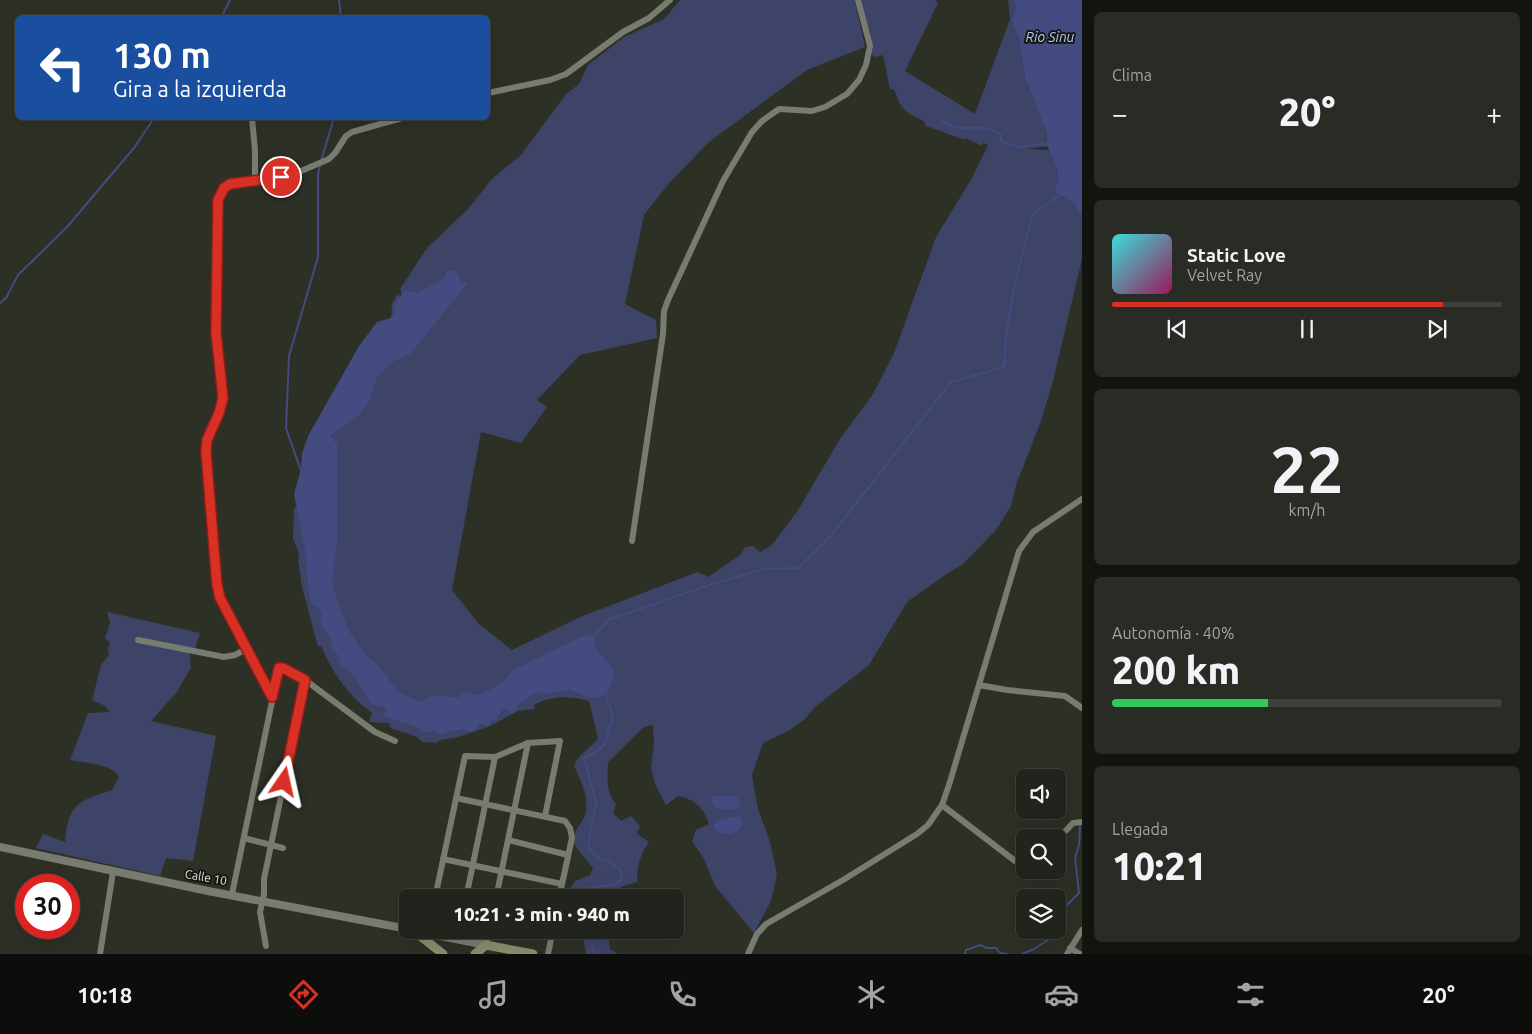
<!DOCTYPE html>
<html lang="es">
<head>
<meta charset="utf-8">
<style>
	:root { --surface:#21241c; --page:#292c25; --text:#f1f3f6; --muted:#a2a4a3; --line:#3e413b; --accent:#d93025 }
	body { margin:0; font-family:Ubuntu,sans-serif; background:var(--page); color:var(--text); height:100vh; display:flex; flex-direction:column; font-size:19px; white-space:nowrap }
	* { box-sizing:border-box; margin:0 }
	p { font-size:16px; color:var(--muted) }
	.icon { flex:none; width:28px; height:28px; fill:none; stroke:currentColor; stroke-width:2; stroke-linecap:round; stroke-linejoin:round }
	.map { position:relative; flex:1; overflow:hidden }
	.sheet { display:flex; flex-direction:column; gap:12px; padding:12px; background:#12140f; width:450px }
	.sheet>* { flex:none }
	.hud { position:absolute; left:15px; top:15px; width:475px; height:105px; border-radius:8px; box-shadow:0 5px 20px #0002,0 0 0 1px var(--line); background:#1a4fa0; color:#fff; overflow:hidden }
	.buttons { position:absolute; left:1016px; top:769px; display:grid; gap:10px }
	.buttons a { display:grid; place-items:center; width:50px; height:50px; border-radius:8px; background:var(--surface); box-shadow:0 5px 20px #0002,0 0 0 1px var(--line); font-size:25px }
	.speed { position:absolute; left:15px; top:874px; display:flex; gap:10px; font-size:25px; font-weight:700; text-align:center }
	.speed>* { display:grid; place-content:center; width:65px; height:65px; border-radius:50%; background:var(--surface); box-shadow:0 5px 20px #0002,0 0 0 1px var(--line); line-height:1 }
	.speed .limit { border:8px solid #d22; background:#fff; color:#111 }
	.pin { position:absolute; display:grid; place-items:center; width:42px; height:42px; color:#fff; margin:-21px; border:2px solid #fff; border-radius:50%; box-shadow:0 1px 5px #0007 }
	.me { position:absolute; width:55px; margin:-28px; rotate:11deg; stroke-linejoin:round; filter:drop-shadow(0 0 4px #0008) }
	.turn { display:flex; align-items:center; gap:18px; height:105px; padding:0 15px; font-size:22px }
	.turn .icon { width:65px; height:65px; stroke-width:2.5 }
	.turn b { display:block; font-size:35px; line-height:42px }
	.big { font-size:38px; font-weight:800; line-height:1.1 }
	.sheet .tile { flex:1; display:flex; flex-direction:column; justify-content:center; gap:8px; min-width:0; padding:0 18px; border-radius:8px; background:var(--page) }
	.sheet .dial { align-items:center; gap:0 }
	.dial b { font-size:65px; line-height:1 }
	.song { display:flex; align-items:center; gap:15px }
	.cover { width:60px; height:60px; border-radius:8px; background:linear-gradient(135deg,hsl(180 70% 55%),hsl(330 70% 35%)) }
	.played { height:5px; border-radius:2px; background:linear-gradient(90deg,var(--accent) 85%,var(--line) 85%) }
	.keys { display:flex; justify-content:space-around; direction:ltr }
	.heat { display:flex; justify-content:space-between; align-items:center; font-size:28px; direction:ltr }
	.charge { height:8px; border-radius:4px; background:linear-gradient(90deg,#34c759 40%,var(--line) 0) }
	.trip { position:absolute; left:399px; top:889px; width:285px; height:50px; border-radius:8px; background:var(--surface); box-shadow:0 5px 20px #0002,0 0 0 1px var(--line); font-weight:800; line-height:50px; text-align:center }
	.tabs { display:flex; height:80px; justify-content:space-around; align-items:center; background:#0d0e0b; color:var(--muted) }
	.tabs .icon { width:35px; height:35px }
	.tabs .on { color:var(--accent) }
	.tabs b { font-size:22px; color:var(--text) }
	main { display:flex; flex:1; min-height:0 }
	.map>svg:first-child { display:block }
</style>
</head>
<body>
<main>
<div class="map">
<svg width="1082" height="954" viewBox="0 0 1082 954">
	<rect width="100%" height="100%" fill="#2c3025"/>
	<g fill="#3e4467">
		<path d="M680 0H855L865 47 807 70 709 142 670 182 644 215 625 304 656 320 657 338 580 355 537 400 547 407 521 443 481 432 452 590 478 623 512 650 580 617 682 578 698 572 708 577 740 555 745 547 753 546 760 552 772 545 798 510 840 439 873 394 894 353 936 237 972 178 988 145 983 143 982 146 965 138V140L926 126 924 121C913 116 903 112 898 100 896 95 897 93 893 89H890L883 55 876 57 869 54 860 0H935L938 3 905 71 975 114 1010 19 1008 0H1012L1017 8 1011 19 1018 38 1025 77 1047 134 1046 140 1049 146 1027 149 1049 150 1055 159 1060 195 1073 203 1082 216V259L1052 385 1040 424 1017 482 1011 506 996 530 963 564 948 573 907 602 869 665 815 707 804 720 788 731 763 743 752 775 758 809 770 842 777 875 771 901 754 933 715 886 704 859 692 841 696 830 709 824C703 807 696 800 678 796L666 805 655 784 651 768 654 744 653 725 644 727 608 762C607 777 606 792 616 804L613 813 621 821 631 816 640 826 637 834 649 842C640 855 637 866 637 882L621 887 611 897 569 898 566 894 575 881 590 875 593 868C587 860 578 852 574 843 570 834 582 824 585 815 590 798 581 781 574 766 579 753 591 749 598 738L589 701C570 696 552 695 534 705L535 709 518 711 488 727 455 738 440 740 436 743 422 742 417 737 391 728 388 723 369 722 372 713C349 697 332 672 321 646L318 647 302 587 298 560 299 553 293 539 294 508 303 502 316 448 383 323 391 317 392 304 397 295 402 296 400 289 427 248 468 209 492 179 521 155 566 94 579 84 588 65 624 37 664 19Z"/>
		<path d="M107 612 200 633 195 649 190 654 191 668 176 693 151 721 216 736 193 861 166 858 160 876 36 848 43 834 65 842C68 804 78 801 112 790L119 776C111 764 84 763 70 760L88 713 110 712 105 706 92 700 101 665 109 655 108 648 110 643 105 638 110 623Z"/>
		<polygon points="582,930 608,930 610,949 618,954 586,954"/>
	</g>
	<g fill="#434b81">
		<path d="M1012 0H1082V216L1073 203 1055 192C1065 164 1043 152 1047 134L1025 77 1018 38 1011 19 1017 8Z"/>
		<path d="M446 271H456L463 283H468L410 354 390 363 376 379 371 398 360 415 330 436 337 444V543L332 583 337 600 349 631 363 652 381 669 398 692 421 702 433 695 457 698 467 691 474 695C491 691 502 685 513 670L585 635 594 636 596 649 614 670C612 701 594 703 570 689L545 694 538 692 532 694 528 699 520 702 516 708V711L512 714 508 709C501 709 499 713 497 720L491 721 489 725 486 726 482 723 479 724 476 730 469 732 465 729 446 732 442 735 435 731 425 732 418 727 383 716 388 708 371 704C363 691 354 670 339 664L340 657 331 649 332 643 325 629 322 628V622L319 619 322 615 317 606 312 605 309 595 305 549 294 494 301 469 302 454 308 436 359 346 377 322 394 317V307L404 290 418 293 446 277Z"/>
		<path d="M713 796H734L737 797 741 807C734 812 723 809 715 808L710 801Z"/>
		<path d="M739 816 743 823 739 830C730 835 719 837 713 826L716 821Z"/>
	</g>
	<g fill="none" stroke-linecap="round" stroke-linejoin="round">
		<g stroke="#434b81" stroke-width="2">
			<polyline points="339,0 341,18"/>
			<polyline points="221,18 230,0"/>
			<path d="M941 119C954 133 969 126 986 128 991 129 997 133 1001 135V142L1018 147 1043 144 1050 146"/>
			<polyline points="321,161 334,118"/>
			<polyline points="0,303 6,298 18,275 67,227 134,148 154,118"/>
			<polyline points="301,471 286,428 289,356 318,257 318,174 320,165"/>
			<path d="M594 637 609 619 625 614 713 584 764 569 798 568 829 538 951 382 1004 367C1006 314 1019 264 1033 213L1061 195"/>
			<path d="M579 898 587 888 614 885 622 880 621 870 609 861 596 857 588 845 596 802 584 758C601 750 605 748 609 730 609 726 612 722 613 719 613 714 606 698 605 692"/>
			<polyline points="1058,925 1062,910 1079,893 1075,858 1079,845 1080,825"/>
			<polyline points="591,930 593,954"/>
			<polyline points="965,954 966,950 981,945 986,948 996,948 1000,953 1008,954"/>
			<polyline points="1022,954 1034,949 1054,936 1056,930"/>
		</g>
		<g stroke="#787c70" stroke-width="6">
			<polyline points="488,93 550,80 566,74 623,32 649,18 670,0"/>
			<polyline points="252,118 255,150 255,180"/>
			<polyline points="632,541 663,334 664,311 668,300 723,181 752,132 762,121 779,109 812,111 825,107 847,94 859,80 866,65 870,46 858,0"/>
			<polyline points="138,640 224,657 235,655 246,649"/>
			<polyline points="979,685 1007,690 1065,696 1082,708"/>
			<polyline points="272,697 220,598 217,585 206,452 207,440 219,413 223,398 216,333 218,200 224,187 230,184 281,177 301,171 329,159 335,153 346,136 352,132 402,118"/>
			<polyline points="456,798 565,821 570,828 572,838 559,898"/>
			<polyline points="942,805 1015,861 1025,865"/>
			<polyline points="244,838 283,848"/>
			<polyline points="1058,839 1073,823 1082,822"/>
			<polyline points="508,840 568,855"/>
			<polyline points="443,859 562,884"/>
			<polyline points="232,894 279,668 283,668 297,674 375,732 395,741"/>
			<polyline points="435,898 465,756 495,757 528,743 560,741 545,816"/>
			<polyline points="466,898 495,757"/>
			<polyline points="496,898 528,743"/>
			<polyline points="457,940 459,930"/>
			<polyline points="486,945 489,930"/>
			<polyline points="266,946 260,912 264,894 264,879 305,680"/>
			<polyline points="1070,948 1080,954"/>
			<polyline points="100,954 113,872"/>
			<polyline points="548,954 553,930"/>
			<polyline points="748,954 757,934 766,924 843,880 917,834 928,825 942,805 949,785 1019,551 1033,532 1082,499"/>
			<polyline points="1067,954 1082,930"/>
		</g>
		<g stroke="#787c70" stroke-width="8">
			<polyline points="0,847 208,891 408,929"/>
			<polyline points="415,931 486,945"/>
		</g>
		<g stroke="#868f6d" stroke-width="9">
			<polyline points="414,931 443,954"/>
			<polyline points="475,954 486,945 533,954"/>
		</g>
	</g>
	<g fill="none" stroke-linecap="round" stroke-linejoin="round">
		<g stroke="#8d1f18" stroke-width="12">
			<polyline id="route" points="281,177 230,184 224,188 218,200 216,333 223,398 219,413 207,440 206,452 217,585 220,598 272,697 279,668 283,668 305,680 284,782"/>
		</g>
		<use href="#route" stroke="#d93025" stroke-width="9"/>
	</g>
	<g text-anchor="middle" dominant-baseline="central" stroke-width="4" stroke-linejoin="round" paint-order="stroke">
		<g font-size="12" fill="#e2e5de" stroke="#151712">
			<text transform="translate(206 877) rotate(10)">Calle 10</text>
		</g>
		<g font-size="14" font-style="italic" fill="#bfc9fc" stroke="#151712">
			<text x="1050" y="37">Rio Sinu</text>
		</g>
	</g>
</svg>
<div class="buttons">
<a><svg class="icon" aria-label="sound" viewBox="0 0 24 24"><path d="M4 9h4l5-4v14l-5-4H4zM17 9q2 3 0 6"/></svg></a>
<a><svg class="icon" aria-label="search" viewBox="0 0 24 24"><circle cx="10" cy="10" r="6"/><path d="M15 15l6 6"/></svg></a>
<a><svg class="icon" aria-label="layers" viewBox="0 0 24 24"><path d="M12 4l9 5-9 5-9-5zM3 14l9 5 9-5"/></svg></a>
</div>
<div class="speed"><div class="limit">30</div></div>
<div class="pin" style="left:281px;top:177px;background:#d93025"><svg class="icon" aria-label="arrive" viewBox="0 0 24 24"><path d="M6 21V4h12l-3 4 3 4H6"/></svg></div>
<svg class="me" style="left:284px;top:782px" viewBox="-20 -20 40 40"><path d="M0-17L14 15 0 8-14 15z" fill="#d93025" stroke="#fff" stroke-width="4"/></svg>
<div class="trip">10:21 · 3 min · 940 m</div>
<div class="hud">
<div class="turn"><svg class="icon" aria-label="left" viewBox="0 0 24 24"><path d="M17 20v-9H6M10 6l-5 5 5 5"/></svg><div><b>130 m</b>Gira a la izquierda</div></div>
</div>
</div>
<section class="sheet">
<div class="tile"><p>Clima</p>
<div class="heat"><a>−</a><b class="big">20°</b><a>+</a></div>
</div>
<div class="tile">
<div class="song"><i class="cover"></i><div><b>Static Love</b><p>Velvet Ray</p></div></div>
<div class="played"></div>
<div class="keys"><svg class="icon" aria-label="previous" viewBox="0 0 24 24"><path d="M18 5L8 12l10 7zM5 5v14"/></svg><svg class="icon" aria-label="pause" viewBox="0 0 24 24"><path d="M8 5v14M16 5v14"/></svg><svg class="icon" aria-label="next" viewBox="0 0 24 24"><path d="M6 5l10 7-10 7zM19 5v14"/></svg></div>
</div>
<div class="tile dial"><b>22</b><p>km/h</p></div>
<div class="tile"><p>Autonomía · 40%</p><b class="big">200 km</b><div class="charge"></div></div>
<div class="tile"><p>Llegada</p><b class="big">10:21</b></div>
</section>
</main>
<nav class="tabs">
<b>10:18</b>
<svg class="icon on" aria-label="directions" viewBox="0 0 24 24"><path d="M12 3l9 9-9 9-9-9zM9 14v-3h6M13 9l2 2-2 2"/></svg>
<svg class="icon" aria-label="music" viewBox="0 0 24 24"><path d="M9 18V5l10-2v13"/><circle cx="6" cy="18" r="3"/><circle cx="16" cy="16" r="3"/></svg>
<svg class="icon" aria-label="phone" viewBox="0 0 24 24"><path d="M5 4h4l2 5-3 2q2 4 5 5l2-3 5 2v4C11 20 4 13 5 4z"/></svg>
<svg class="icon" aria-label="climate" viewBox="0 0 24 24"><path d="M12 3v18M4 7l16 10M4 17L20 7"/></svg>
<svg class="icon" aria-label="car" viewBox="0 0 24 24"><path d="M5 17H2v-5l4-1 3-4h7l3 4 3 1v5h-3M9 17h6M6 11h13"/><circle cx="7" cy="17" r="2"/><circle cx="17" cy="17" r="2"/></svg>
<svg class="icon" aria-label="filters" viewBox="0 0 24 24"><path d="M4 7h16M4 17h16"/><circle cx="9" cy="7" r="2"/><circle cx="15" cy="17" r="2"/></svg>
<b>20°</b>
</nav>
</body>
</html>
